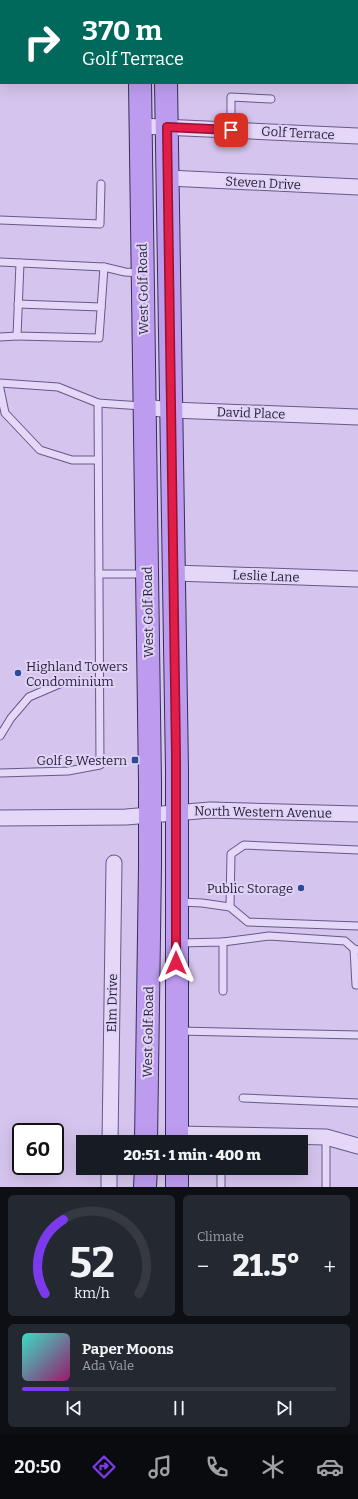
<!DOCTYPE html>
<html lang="en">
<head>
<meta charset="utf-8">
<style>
	:root { --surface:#171b24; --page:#242831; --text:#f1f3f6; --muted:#9ea1a6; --line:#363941; --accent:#7c3aed }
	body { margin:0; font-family:Bitter,serif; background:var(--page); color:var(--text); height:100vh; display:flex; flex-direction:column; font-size:15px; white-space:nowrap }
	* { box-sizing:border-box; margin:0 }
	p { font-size:13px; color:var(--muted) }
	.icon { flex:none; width:22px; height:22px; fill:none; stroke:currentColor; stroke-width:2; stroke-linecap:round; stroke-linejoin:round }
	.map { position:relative; height:1187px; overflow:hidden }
	.side { display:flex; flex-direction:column; gap:8px; padding:8px; background:#0d0f14; flex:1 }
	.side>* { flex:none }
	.banner { position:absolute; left:0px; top:0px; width:358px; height:84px; box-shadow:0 4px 16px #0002; background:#00695c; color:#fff; overflow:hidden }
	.speed { position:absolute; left:12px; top:1123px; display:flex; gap:8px; font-size:20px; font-weight:700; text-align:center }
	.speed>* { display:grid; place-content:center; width:52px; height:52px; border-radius:50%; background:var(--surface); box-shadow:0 4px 16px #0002; line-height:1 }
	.speed .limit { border:2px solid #111; border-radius:6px; background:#fff; color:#111 }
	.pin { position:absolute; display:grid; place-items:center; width:34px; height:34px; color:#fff; margin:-17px; border-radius:8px; box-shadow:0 2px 6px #0006 }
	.me { position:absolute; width:44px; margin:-22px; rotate:0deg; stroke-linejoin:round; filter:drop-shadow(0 0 3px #0008) }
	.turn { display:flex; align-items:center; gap:14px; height:84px; padding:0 16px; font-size:18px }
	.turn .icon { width:52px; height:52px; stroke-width:2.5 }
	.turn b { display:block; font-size:28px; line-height:34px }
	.big { font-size:30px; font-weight:800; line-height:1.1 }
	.side .tile { flex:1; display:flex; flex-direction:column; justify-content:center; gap:6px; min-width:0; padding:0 14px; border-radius:6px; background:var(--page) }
	.side .dial { align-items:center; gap:0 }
	.dial svg { height:104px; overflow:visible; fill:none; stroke:var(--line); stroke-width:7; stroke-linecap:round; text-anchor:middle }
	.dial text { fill:var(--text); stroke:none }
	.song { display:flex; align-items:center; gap:12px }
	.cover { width:48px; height:48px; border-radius:6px; background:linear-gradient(135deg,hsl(170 70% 55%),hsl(320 70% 35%)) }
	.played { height:4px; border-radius:2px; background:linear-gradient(90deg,var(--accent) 15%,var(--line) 15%) }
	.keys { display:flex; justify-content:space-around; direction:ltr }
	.heat { display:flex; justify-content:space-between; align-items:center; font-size:22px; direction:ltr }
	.side .tiles { flex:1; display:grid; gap:8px; grid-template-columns:1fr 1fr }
	.tile:last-child { grid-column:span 2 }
	.trip { position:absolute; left:76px; top:1135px; width:232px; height:40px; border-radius:0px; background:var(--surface); box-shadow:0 4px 16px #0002; font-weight:800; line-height:40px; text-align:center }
	.tab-bar { display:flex; height:64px; justify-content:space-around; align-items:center; background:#090b0e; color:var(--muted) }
	.tab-bar .icon { width:28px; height:28px }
	.tab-bar .current { color:var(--accent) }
	.tab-bar b { font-size:18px; color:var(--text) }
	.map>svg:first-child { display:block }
</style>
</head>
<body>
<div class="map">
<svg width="358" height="1187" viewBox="0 0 358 1187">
	<rect width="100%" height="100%" fill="#d5c4ed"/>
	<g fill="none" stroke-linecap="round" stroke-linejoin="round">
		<g stroke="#655a88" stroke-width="9">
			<g id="service">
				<polyline points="231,130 231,97 271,99"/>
				<polyline points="0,220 100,224 101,184"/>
				<polyline points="0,262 104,267 125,272 141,273"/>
				<polyline points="20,263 17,336 99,338 104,267"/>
				<polyline points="18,304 101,307"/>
				<polyline points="0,337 17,336"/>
				<polyline points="0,383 58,387 98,403 142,406"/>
				<polyline points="0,389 5,413 40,450 72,460 98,460"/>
				<polyline points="99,574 145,574"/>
				<polyline points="0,736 11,718 29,697 64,682 100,683"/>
				<polyline points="0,773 68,771 100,765 98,403"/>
				<polyline points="179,902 202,903 230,907 231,854 244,845 358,850"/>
				<polyline points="230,907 248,922 358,926"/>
				<polyline points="223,942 269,936 345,941 354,949 358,950"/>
				<polyline points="179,943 223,942 223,991"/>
				<polyline points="354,949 356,985 358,985"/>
				<polyline points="179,1031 358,1035"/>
				<polyline points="243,1098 358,1103"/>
				<polyline points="221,1168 221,1187"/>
				<polyline points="326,1187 326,1137"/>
			</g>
		</g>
		<g stroke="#655a88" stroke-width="17">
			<g id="minor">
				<polyline points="140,126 358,136"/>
				<polyline points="168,178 358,187"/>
				<polyline points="144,407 171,410 358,417"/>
				<polyline points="174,573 358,579"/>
				<polyline points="0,818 126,817 210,810 358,814"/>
				<polyline points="177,1134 326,1137 358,1146"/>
				<polyline points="110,1142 114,863"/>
				<polyline points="109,1187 109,1168"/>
			</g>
		</g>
		<g stroke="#352f55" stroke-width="24">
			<g id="primary">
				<polyline points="139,0 139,1"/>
				<polyline points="165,0 165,1"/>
				<polyline points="140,83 150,782 150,866 146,1142"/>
				<polyline points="166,83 177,769 177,1142"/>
				<polyline points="177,1168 177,1187"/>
				<polyline points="145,1187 146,1168"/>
			</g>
		</g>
		<use href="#service" stroke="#e4d7f8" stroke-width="7"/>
		<use href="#minor" stroke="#e4d7f8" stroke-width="15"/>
		<use href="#primary" stroke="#bd9cf0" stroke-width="22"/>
	</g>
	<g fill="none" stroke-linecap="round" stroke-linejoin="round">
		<g stroke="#92132f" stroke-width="10">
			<polyline id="route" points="176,963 176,755 167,127 231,130"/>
		</g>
		<use href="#route" stroke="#e11d48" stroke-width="7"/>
	</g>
	<g fill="#2b4c96" stroke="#e1d3f5" stroke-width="1.5">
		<circle cx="18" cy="673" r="4"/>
		<rect x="131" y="756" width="8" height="8" rx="2"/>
		<circle cx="301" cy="888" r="4"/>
	</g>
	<g text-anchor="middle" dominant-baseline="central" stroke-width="4" stroke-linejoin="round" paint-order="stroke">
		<g font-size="13" fill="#231e38" stroke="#e1d3f5">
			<text transform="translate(298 133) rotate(3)">Golf Terrace</text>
			<text transform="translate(263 183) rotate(3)">Steven Drive</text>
			<text transform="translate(143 289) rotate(-91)">West Golf Road</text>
			<text transform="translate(251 413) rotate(2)">David Place</text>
			<text transform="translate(266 576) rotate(2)">Leslie Lane</text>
			<text transform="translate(148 612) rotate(-91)">West Golf Road</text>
			<text transform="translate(263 812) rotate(1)">North Western Avenue</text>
			<text transform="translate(112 1003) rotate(-89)">Elm Drive</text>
			<text transform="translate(148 1032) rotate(-89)">West Golf Road</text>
		</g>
		<g font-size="13" fill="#231e38" stroke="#e1d3f5" text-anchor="end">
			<text x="26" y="666" text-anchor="start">Highland Towers<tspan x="26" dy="15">Condominium</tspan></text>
			<text x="127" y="760">Golf &amp; Western</text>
			<text x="293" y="888">Public Storage</text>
		</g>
	</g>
</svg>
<div class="speed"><div class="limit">60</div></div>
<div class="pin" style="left:231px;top:130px;background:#d93025"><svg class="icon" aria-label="arrive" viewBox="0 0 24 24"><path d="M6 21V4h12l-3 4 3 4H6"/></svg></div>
<svg class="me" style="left:176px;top:963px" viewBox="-20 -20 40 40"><path d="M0-17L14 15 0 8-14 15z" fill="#e11d48" stroke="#fff" stroke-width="4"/></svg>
<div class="trip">20:51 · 1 min · 400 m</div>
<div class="banner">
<div class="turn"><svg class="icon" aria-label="right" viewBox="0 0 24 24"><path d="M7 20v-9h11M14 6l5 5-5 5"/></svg><div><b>370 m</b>Golf Terrace</div></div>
</div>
</div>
<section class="side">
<div class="tiles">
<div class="tile dial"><svg viewBox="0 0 100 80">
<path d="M14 69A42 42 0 1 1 86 69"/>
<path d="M14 69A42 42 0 0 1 28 12" stroke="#7c3aed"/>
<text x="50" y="56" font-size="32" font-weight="700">52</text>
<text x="50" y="72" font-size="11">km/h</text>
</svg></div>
<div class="tile"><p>Climate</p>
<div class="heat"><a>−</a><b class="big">21.5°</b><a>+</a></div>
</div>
<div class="tile">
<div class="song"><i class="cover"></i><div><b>Paper Moons</b><p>Ada Vale</p></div></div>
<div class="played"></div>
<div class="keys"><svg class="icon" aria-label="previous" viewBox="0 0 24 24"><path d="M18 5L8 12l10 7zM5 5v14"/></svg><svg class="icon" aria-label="pause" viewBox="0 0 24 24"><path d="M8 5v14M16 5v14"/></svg><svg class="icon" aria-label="next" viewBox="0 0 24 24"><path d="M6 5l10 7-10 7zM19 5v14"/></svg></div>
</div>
</div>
</section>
<nav class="tab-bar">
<b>20:50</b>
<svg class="icon current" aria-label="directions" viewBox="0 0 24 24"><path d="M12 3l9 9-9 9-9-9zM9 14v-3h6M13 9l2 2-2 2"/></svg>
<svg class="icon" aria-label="music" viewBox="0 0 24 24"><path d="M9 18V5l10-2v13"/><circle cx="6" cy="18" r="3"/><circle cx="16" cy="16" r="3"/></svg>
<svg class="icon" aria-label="phone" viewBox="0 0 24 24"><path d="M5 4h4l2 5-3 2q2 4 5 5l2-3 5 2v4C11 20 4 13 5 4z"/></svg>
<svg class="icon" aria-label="climate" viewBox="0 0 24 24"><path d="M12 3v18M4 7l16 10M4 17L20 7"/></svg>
<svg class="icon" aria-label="car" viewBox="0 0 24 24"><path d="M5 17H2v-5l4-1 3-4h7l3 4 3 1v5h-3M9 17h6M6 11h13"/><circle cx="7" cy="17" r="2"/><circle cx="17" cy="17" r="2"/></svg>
</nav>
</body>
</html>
